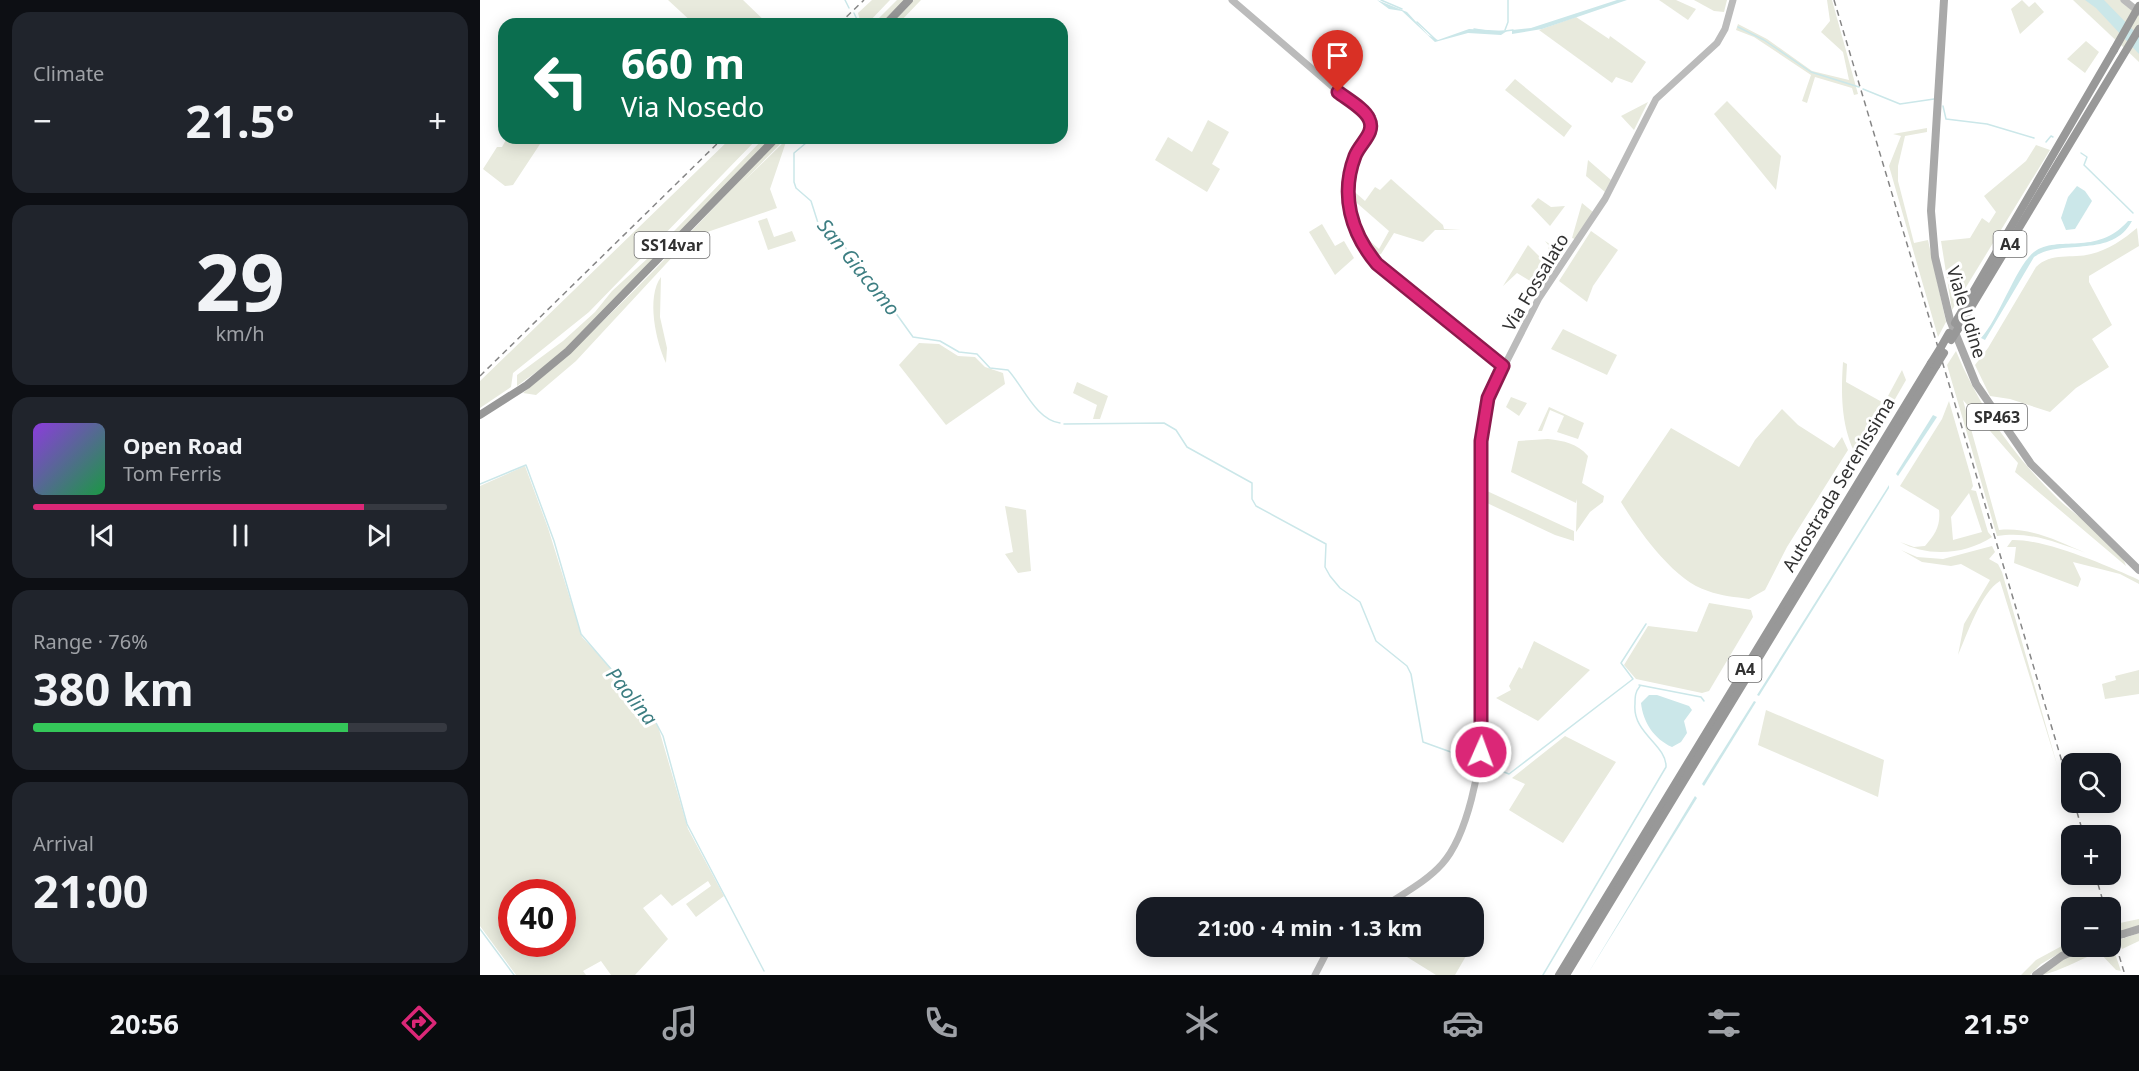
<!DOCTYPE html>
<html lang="en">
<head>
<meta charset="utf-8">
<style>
	:root { --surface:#171b24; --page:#20242c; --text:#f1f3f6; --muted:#9ea1a6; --line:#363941; --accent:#db2777 }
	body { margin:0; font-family:"Noto Sans",sans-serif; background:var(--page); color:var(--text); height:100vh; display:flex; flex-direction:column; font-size:22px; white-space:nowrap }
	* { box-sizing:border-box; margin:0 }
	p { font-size:20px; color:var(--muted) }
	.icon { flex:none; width:33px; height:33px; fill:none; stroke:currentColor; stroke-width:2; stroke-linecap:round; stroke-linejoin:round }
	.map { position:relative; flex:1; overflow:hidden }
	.details { display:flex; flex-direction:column; gap:12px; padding:12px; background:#0d0f14; width:480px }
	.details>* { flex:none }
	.banner { position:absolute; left:18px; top:18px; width:570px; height:126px; border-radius:18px; box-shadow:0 3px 15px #0003; background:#0b6e4f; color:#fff; overflow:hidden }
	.controls { position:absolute; left:1581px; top:753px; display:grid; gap:12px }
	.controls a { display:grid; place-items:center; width:60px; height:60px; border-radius:12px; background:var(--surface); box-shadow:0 3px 15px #0003; font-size:30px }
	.speed { position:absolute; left:18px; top:879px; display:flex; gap:12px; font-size:30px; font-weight:700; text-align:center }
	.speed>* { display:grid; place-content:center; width:78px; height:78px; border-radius:50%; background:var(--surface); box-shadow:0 3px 15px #0003; line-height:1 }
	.speed .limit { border:9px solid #d22; background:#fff; color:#111 }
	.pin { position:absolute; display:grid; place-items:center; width:51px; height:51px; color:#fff; margin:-62px -26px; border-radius:50% 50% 50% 0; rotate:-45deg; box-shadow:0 0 6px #0007 }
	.pin .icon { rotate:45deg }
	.me { position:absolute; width:66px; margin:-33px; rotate:2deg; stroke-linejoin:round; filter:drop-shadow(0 0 4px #0008) }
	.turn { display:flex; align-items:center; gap:21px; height:126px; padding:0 24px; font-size:27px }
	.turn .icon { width:78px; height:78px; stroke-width:2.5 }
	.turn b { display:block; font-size:42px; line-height:51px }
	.big { font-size:45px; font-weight:700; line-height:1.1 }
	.details .widget { flex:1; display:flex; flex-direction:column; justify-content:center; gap:9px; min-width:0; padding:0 21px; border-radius:18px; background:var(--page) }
	.details .dial { align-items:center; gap:0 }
	.dial b { font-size:78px; line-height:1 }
	.song { display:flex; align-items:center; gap:18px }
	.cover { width:72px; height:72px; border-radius:9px; background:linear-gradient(135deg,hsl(270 70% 55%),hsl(140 70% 35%)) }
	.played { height:6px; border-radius:3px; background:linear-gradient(90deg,var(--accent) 80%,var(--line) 80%) }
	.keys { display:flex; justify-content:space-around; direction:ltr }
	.heat { display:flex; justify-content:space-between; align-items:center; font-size:33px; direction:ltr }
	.charge { height:9px; border-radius:4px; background:linear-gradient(90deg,#34c759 76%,var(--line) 0) }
	.trip { position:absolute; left:656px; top:897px; width:348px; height:60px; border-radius:18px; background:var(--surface); box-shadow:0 3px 15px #0003; font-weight:700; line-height:60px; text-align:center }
	.tab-bar { display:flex; height:96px; justify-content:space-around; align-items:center; background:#090b0e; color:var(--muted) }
	.tab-bar .icon { width:42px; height:42px }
	.tab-bar .selected { color:var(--accent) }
	.tab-bar b { font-size:27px; color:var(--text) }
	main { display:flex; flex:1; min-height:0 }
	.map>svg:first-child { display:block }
</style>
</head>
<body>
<main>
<section class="details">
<div class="widget"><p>Climate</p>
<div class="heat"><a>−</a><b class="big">21.5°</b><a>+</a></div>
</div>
<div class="widget dial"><b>29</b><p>km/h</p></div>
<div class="widget">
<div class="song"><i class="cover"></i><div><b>Open Road</b><p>Tom Ferris</p></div></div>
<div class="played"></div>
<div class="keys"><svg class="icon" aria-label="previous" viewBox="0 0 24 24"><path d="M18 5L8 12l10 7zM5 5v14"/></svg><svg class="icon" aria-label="pause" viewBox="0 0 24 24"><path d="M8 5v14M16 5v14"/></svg><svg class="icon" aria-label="next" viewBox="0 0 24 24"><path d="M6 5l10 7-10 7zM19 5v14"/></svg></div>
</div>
<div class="widget"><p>Range · 76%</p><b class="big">380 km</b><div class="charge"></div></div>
<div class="widget"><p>Arrival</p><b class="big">21:00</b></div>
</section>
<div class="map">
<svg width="1659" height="975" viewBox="0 0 1659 975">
	<rect width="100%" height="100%" fill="#fff"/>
	<g fill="#e8eadd" fill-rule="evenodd">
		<polygon points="188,0 263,0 287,23 214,24"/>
		<polygon points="392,0 410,0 387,24 381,24 378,13"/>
		<polygon points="417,0 426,0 403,24 393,24"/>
		<polygon points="434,0 441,0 418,24 411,24"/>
		<polygon points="1179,0 1196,0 1216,9 1208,20"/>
		<polygon points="1214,0 1247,0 1244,12 1234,11"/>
		<polygon points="1347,0 1352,0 1378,94 1374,95 1372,88 1335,77 1327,103 1322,101 1331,75 1274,37 1256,30 1258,24 1287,39 1332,71 1369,80 1363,52 1341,32 1350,21"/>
		<polygon points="1542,0 1549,7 1555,2 1564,12 1540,34 1531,9"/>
		<polygon points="1593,0 1643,0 1659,14 1659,62"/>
		<polygon points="1096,17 1129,39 1130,36 1166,62 1152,83 1136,77 1132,83 1059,30"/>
		<polygon points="1606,41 1619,52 1605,73 1587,59"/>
		<polygon points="1035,79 1092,126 1084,137 1025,90"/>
		<polygon points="1247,101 1301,156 1296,190 1234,114"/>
		<polygon points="1168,102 1154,130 1141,116"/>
		<polygon points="728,120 749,132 732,164 740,169 727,192 675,160 688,137 712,152"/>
		<polygon points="1447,128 1447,132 1425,136 1418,166 1418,181 1434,243 1448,240 1466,322 1458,337 1409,166 1421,136 1413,134"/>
		<polygon points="27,138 64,138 33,185 25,186 3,169 17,147 22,147"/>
		<polygon points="251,138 278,138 109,312 33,373 31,387 0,408 0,381"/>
		<polygon points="284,138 293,138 84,352 37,386 37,375 83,341 115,312 132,291 168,258"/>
		<path d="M300 138H306L262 183 307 139 290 189 297 208 210 238 96 361 56 395 43 393C136 316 216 225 300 138Z"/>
		<polygon points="1556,145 1570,150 1472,310 1461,241 1490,238 1502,218 1509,223 1516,212 1504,196 1546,161"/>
		<polygon points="1108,160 1131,180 1125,192 1106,176"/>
		<polygon points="911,179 963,225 964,229 981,230 955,230 943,242 914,233 901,254 894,256 884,246 877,224 883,235 899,249 909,231 870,197 869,187 885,201 895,187 900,190"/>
		<polygon points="1058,198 1071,207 1085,206 1070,226 1051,206"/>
		<polygon points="1102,203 1113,212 1095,239 1092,238"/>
		<polygon points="287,218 294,237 312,231 316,241 288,250 278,221"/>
		<polygon points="842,224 855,246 864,241 874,258 855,275 829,232"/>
		<path d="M1657 228 1659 246 1609 276V282L1632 325 1612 339 1629 367 1596 388 1570 412 1530 399 1510 396 1495 365 1508 348 1556 267C1571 252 1592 259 1611 254 1628 250 1644 239 1657 228Z"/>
		<polygon points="1111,231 1138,250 1113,286 1107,302 1079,281"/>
		<polygon points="1065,241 1079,250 1060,287 1037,273 1023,286 1048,245 1060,257 1067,256 1069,246"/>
		<path d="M181 277 180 317 187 348 186 363C176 342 166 297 181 277Z"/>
		<polygon points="1083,329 1137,355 1127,375 1071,349"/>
		<polygon points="439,343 459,344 478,356 495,357 505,367 523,373 525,384 466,425 419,365"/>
		<path d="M1476 351C1499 407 1534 456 1577 498 1595 516 1640 543 1646 566L1535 472 1538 463 1483 400 1519 530C1551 527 1577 541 1606 553 1575 542 1550 531 1517 536L1467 365Z"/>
		<path d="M1363 362 1367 364 1366 382 1402 402 1374 451C1361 424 1361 392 1363 362Z"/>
		<polygon points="1422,370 1426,380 1383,455 1380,448"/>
		<polygon points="597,382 628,396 620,419 613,419 617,405 593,393"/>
		<polygon points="1031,397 1047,403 1039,416 1026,407"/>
		<path d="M1469 401 1491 477 1493 486 1491 490 1496 491 1508 532 1512 537C1485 555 1447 557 1420 542L1434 547 1445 546C1455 535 1461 525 1459 510L1420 486 1462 419ZM1489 493 1502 532 1473 540 1471 517Z"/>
		<polygon points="1069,407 1104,423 1098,439 1077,432 1084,416 1070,410 1062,431 1058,431"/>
		<path d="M1302 409 1318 425 1354 448 1362 437 1368 450 1307 547 1285 590 1269 599C1256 597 1241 596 1228 591 1194 581 1159 531 1141 502L1191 428 1259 467 1275 440Z"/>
		<path d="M1068 439C1084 441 1097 443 1108 456L1102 483 1124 496 1123 502 1110 512 1096 532 1097 499 1096 503 1031 472 1038 441Z"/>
		<path d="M45 466 68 528 102 637 146 684 178 726 208 829 244 896 216 917 206 904 231 886 228 881 192 906 181 894 163 908 188 939 155 975H131L121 961 103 971 106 975H36L0 926V486ZM32 892H82V944H32Z"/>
		<polygon points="1007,491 1094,531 1094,541 1075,535 1007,503"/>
		<polygon points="525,506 546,510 551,571 538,573 525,554 533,552"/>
		<path d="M1532 540C1565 539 1628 566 1659 580V584L1640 574 1593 562 1601 579 1598 587 1534 563 1536 547H1527Z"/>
		<path d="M1512 546 1515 552 1509 559 1518 564 1522 572 1578 768 1520 581C1501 592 1487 635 1478 655L1484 624 1510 580 1481 564 1471 566 1442 562 1421 550 1437 557 1463 559Z"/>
		<polygon points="1229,603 1271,610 1273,617 1229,691 1222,693 1156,679 1144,665 1168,626 1217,632"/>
		<polygon points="1054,641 1110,670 1058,721 1016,698 1031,690 1029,686 1039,667 1042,669 1043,666"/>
		<polygon points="1659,670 1659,694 1625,699 1622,684 1636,680 1635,676"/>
		<polygon points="1286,710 1404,760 1398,797 1278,745"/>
		<polygon points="1085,736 1136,762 1083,843 1029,810 1045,784 1032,778"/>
		<polygon points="1659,919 1659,926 1637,933 1635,924"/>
		<polygon points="1659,933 1659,941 1642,949 1639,940"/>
		<polygon points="1591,941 1592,946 1561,964 1550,975 1541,975 1556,960"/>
		<path d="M1631 942 1641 971 1636 970 1619 952C1605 957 1572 975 1560 975 1579 957 1605 947 1630 946Z"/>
		<polygon points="911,947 940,947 955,956 961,947 972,947 986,956 975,975 956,975"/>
	</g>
	<g fill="#cbe7e9">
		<polygon points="897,0 927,12 948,35 958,40 989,29 1027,31 1021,35 988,33 955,42 922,11 909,9"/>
		<polygon points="1137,0 1147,0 1062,29 1032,34 1032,30 1051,28"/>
		<polygon points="1605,0 1624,0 1659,36 1659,54 1616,8"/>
		<polygon points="1597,186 1605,191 1612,201 1595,229 1586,230 1581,218 1588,197"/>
		<path d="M1648 221H1652C1632 259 1581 238 1554 257L1505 340 1501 338C1519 319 1536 266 1554 252 1578 234 1616 257 1648 221Z"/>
		<polygon points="1453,415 1457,417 1418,476 1416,474"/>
		<polygon points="1409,485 1409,488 1279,696 1277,695"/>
		<path d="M1169 695H1177L1209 706 1212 710 1204 721 1207 733 1201 742 1192 747C1174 739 1163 722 1161 703Z"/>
		<polygon points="1274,701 1276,702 1224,786 1222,784"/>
		<polygon points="1215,796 1217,798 1107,975"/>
	</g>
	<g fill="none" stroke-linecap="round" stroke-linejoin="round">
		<g stroke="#cbe7e9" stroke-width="1.5">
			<polyline points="365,0 369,8"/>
			<polyline points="901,0 922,9"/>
			<polyline points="374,13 379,24"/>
			<polyline points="937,22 955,39"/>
			<polyline points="1258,27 1284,40 1331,72 1379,87"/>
			<polyline points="994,29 1013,32"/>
			<polyline points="1025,30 1028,22 1028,0"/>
			<polyline points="1017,32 1033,30"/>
			<polyline points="1383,89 1420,104 1454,99"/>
			<polyline points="1463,106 1466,119 1507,124 1554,138"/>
			<path d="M332 138 314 153V182L316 188 331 201 338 223 362 241 377 269 397 287 433 337 460 341 479 352 497 354 510 368 528 370C543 386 556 420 580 423"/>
			<polyline points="1566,142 1571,136 1573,137"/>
			<polyline points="1601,153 1607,157 1604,165 1653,213"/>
			<polyline points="584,424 684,423 696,430 707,447 772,483 772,499 776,506 846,544 845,567 850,576 860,588 880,602 896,641 927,666 931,674 943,742 993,760"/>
			<polyline points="0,484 46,465 74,541 101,634 174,719 183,736 207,824 284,971"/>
			<polyline points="1159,685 1221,697 1224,701"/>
			<polyline points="1004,764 1029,774 1153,679 1141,663 1166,624"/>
			<polyline points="0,929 34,975"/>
			<path d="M1063 975 1186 767C1187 745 1152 733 1155 704 1155 697 1155 692 1160 686"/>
		</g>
		<g stroke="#bbb" stroke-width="7">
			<path d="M752 0 889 118 891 131C854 171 865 226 897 264L1023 366"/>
			<polyline points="1644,0 1659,12"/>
			<path d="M902 908C922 894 946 882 962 864 988 835 1001 766 1002 728L1001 441 1008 398 1059 298 1125 199 1176 99 1237 43 1245 29 1253 0"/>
			<polyline points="835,975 850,946"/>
		</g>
		<g stroke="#a9a9a9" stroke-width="8">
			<polyline points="1464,0 1451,211 1455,257 1470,320 1496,384 1551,464 1659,570"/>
			<polyline points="1643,934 1659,929"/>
			<polyline points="1556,975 1582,956 1604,946"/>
		</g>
		<g stroke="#989898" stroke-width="8">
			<polyline points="406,24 429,0"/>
			<polyline points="1475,323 1634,50"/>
			<polyline points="1478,329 1659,29"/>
			<polyline points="1461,347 1469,333"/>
			<polyline points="0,415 47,385 88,351 296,138"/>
			<polyline points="1079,975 1451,363"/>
			<polyline points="1086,975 1456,366"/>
		</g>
		<g stroke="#868686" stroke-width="1.5" stroke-dasharray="6 4.5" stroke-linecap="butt">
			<polyline points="1354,0 1592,795"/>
			<polyline points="359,24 384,0"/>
			<polyline points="0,376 243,138"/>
			<polyline points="1594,802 1604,836"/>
			<polyline points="1615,874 1625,908"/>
			<polyline points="1630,926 1645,975"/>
		</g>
		<polyline stroke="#a9a9a9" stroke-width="8" points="1630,938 1643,934"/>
		<g stroke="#989898" stroke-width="8">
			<polyline points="1634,50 1659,6"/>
			<polyline points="1471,340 1478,329"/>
			<polyline points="1451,363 1461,347"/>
			<polyline points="1456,366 1464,353"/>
		</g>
	</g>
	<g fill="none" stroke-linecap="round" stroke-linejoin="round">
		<g stroke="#8e194d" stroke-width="15">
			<path id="route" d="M858 92C867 99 885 109 889 119 896 133 880 143 875 156 860 195 871 233 897 264L1023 366 1008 398 1001 441V752"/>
		</g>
		<use href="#route" stroke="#db2777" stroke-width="10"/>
	</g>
	<g text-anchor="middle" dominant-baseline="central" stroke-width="6" stroke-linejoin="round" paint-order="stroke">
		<g fill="#fff" stroke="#6f6f6f" stroke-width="1.5">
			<rect x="1513.5" y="231" width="33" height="26" rx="4.5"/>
			<rect x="154.5" y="232" width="75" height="26" rx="4.5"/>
			<rect x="1487" y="404" width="60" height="26" rx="4.5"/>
			<rect x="1248.5" y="656" width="33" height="26" rx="4.5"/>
		</g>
		<g font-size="16" font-weight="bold" fill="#313131">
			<text x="1530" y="244">A4</text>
			<text x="192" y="245">SS14var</text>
			<text x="1517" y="417">SP463</text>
			<text x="1265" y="669">A4</text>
		</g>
		<g font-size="18" fill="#313131" stroke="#fff">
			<text transform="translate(1055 282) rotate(-59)">Via Fossalato</text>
			<text transform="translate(1487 312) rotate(73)">Viale Udine</text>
			<text transform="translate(1358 484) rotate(-59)">Autostrada Serenissima</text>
		</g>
		<g font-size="20" font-style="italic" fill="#3d7e82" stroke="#fff">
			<text transform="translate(379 267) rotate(51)">San Giacomo</text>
			<text transform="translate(152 696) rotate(51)">Paolina</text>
		</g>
	</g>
</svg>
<div class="controls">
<a><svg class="icon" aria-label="search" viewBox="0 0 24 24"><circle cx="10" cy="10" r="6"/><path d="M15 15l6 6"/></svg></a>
<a>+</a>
<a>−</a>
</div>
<div class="speed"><div class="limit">40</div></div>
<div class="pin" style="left:858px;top:92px;background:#d93025"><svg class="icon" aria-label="arrive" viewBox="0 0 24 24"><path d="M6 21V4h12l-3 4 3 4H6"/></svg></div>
<svg class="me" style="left:1001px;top:752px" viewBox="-20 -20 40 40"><circle r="17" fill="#db2777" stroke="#fff" stroke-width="3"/><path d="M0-11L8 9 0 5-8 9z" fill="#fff"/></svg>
<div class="trip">21:00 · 4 min · 1.3 km</div>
<div class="banner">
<div class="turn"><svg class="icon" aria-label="left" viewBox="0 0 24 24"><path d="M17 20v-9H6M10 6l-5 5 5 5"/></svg><div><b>660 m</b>Via Nosedo</div></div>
</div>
</div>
</main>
<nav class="tab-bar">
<b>20:56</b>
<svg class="icon selected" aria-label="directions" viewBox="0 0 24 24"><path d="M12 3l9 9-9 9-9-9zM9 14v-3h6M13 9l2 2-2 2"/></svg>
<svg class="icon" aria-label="music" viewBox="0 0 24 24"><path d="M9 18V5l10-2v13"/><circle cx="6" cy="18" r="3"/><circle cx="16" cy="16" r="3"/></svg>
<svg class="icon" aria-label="phone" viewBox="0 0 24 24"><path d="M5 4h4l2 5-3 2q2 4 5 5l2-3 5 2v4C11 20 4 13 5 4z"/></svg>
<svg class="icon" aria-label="climate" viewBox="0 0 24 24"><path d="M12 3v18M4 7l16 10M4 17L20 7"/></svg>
<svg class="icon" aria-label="car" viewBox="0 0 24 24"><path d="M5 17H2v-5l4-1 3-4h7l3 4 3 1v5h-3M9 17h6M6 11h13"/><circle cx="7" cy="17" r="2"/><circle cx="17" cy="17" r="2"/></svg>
<svg class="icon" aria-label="filters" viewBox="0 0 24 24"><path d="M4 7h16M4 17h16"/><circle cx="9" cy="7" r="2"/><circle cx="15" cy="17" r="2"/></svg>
<b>21.5°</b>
</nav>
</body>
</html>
